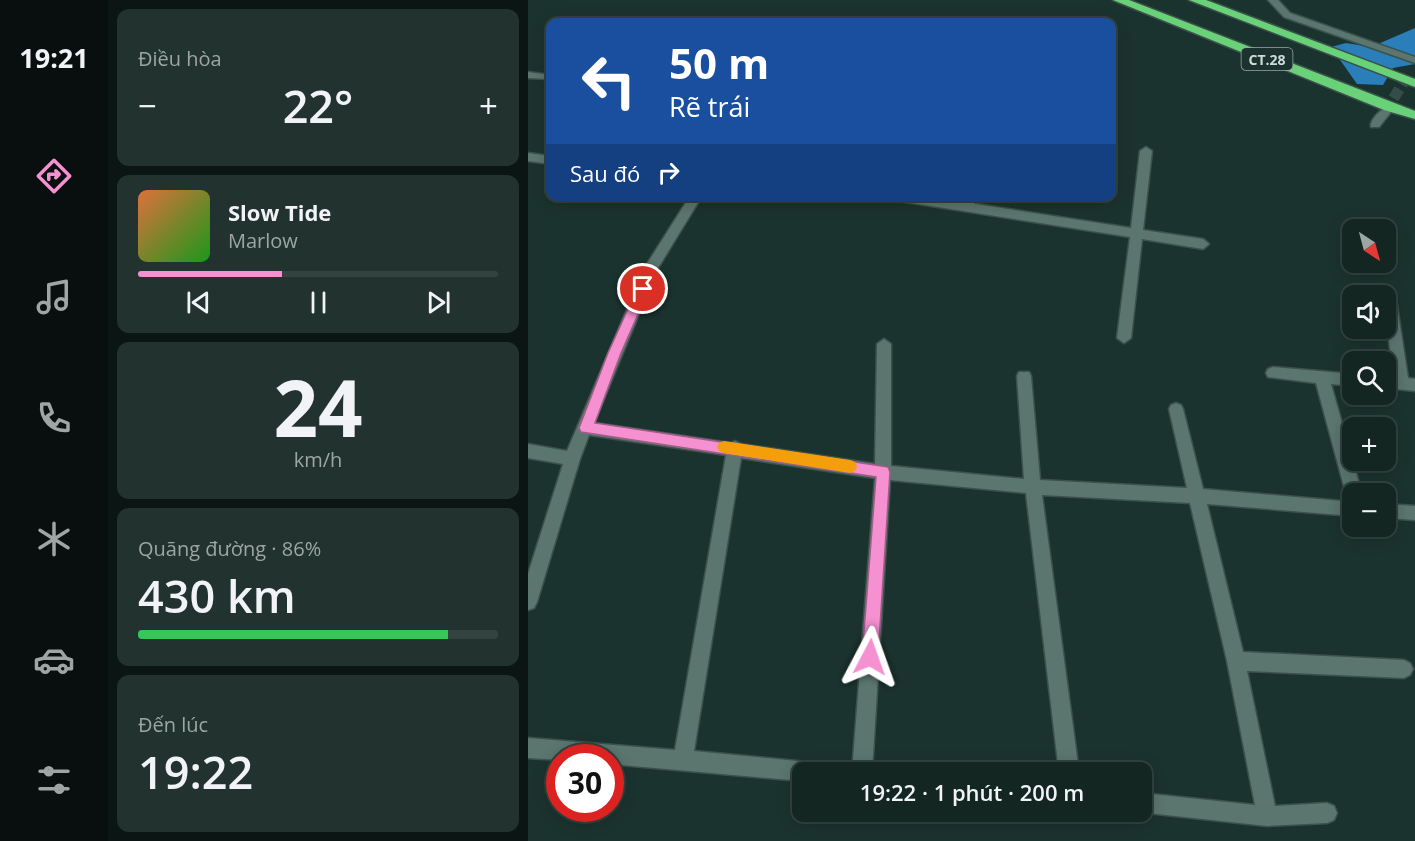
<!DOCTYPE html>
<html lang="vi">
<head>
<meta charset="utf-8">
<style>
	:root { --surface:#142622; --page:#21322f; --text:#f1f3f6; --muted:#9da5a5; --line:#334340; --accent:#f590d1 }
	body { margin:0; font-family:"Open Sans",sans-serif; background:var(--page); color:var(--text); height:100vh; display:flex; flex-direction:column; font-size:22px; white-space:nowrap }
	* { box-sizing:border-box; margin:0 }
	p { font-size:20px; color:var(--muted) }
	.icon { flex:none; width:33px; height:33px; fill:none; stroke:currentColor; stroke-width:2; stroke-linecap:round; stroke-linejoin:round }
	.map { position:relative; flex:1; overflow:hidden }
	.drawer { display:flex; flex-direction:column; gap:9px; padding:9px; background:#0b1513; width:420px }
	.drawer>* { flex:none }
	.banner { position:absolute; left:18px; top:18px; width:570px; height:183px; border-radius:12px; box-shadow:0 3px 15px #0003,0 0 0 2px var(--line); background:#1a4fa0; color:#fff; overflow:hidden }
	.needle { width:39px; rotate:144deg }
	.fabs { position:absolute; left:814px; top:219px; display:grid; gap:12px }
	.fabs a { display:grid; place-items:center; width:54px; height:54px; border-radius:12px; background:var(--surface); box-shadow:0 3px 15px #0003,0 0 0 2px var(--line); font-size:30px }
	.speed { position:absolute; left:18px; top:744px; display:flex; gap:12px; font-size:30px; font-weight:700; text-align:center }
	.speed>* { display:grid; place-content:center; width:78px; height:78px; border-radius:50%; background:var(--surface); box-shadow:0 3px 15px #0003,0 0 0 2px var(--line); line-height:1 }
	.speed .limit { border:9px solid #d22; background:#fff; color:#111 }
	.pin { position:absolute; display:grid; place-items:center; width:51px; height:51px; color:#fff; margin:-26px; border:3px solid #fff; border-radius:50%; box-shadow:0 2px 6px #0007 }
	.me { position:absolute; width:66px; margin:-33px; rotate:4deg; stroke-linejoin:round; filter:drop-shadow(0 0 4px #0008) }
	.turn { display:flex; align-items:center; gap:21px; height:126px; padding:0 24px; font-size:27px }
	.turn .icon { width:78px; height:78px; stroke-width:2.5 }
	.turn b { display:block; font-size:42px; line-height:51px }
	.then { display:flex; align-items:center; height:57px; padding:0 24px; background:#0003; gap:12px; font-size:22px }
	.big { font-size:45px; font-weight:600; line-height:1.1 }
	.drawer .widget { flex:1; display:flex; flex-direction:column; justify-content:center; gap:9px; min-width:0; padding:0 21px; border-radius:12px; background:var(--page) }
	.drawer .dial { align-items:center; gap:0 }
	.dial b { font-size:78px; line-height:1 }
	.song { display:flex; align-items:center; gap:18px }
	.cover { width:72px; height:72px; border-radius:9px; background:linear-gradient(135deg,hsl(20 70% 55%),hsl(120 70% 35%)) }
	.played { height:6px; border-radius:3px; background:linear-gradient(90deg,var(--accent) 40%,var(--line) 40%) }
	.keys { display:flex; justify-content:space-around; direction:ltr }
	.heat { display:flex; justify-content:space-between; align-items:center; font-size:33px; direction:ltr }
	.charge { height:9px; border-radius:4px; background:linear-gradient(90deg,#34c759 86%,var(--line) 0) }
	.trip { position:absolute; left:264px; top:762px; width:360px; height:60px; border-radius:12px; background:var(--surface); box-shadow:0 3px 15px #0003,0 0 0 2px var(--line); font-weight:600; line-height:60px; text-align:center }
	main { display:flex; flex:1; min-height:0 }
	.tabs { display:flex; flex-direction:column; width:108px; justify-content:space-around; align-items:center; background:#080f0e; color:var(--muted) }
	.tabs .icon { width:42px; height:42px }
	.tabs .selected { color:var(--accent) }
	.tabs b { font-size:27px; color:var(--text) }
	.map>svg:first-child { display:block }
</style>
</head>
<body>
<main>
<nav class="tabs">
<b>19:21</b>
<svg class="icon selected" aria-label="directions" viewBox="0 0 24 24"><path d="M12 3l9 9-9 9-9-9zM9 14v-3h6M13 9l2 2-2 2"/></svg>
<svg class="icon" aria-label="music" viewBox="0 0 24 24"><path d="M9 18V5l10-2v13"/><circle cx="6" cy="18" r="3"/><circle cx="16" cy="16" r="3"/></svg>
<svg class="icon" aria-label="phone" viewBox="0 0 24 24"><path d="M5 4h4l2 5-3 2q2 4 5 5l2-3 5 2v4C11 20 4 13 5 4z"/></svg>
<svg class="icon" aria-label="climate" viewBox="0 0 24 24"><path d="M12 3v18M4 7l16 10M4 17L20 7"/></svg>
<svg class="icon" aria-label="car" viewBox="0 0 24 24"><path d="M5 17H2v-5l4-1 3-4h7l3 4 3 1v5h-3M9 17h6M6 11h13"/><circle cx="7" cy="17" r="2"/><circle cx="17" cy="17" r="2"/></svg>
<svg class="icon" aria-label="filters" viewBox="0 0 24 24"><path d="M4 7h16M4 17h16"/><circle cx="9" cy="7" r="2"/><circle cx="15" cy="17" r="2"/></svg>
</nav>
<section class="drawer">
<div class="widget"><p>Điều hòa</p>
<div class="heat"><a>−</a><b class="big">22°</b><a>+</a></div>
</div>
<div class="widget">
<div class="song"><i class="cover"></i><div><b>Slow Tide</b><p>Marlow</p></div></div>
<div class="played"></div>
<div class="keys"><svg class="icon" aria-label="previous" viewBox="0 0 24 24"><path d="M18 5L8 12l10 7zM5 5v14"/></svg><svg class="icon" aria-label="pause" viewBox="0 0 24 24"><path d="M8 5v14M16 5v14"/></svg><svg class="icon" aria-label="next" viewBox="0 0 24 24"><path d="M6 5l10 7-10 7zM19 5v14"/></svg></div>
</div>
<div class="widget dial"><b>24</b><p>km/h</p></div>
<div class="widget"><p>Quãng đường · 86%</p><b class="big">430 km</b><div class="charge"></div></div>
<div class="widget"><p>Đến lúc</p><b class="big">19:22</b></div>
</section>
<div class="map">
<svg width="887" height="841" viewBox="0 0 887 841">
	<rect width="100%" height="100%" fill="#1b332e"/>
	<polygon fill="#2a7fbb" points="887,28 887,64 865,68 855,85 829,84 803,47 818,43 843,47"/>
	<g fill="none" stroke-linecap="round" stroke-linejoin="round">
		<polyline stroke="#364c48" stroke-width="11" stroke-dasharray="11 5" stroke-linecap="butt" points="857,112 882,72"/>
		<g stroke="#3c514c" stroke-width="3">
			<g id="service">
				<polygon points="0,72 22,75 22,79 0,78"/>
				<polygon points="438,196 448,196 445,208 440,211 435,208"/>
			</g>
		</g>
		<g stroke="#3c514c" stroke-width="3">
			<g id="minor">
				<polygon points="740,0 750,0 762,13 887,57 887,63 756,17"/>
				<path d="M857 109 863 112 851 127H843C841 122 851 110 857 109Z"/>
				<polygon points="618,147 624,151 615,230 675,239 681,244 675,249 614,239 603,338 596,343 589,338 602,237 365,200 359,196 395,196 603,228 612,151"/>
				<polygon points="0,153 22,156 22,164 0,161"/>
				<polygon points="162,196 174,196 130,268 66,423 203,443 207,441 213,444 347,464 349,344 356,339 363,344 363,466 496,479 489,376 491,372 501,372 503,376 512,480 659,488 641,409 643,405 648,403 653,405 655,409 675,489 825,502 825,516 679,504 715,652 876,660 882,663 885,669 882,675 876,678 719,671 747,806 799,803 806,806 809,813 806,820 799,823 739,826 610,812 614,812 614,793 727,805 699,661 662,503 514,495 551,772 531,772 498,493 362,480 344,772 324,772 347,478 213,458 166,751 279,762 286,765 289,772 274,772 274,781 82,764 82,758 32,758 32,760 0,758 0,738 147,750 198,455 61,435 52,459 9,602 6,608 0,610 0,574 35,464 0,458 0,444 39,451 117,267"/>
				<polygon points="861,294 868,299 880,378 887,379 887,391 858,388 858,376 865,377 856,296"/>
				<polygon points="745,367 825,374 825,386 803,384 834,494 825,494 825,501 820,499 818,494 788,383 740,377 738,373 740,369"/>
				<polygon points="858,504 887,506 887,520 858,518"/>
			</g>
		</g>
		<g stroke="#3c514c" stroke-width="3">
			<g id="motorway">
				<polygon points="585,0 601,0 887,111 887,119 856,110"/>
				<polygon points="661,0 678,0 887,79 887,87"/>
			</g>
		</g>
		<use href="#service" fill="#5b756f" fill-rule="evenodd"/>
		<use href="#minor" fill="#5b756f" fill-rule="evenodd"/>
		<use href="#motorway" fill="#69d177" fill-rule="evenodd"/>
	</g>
	<polygon fill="#f590d1" stroke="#9f5e88" stroke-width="1.5" points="115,284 121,289 93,353 67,423 360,467 362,472 350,657 348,663 342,665 336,663 334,657 348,477 53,432 51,428 80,353 109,289"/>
	<polygon fill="#f59e0b" points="196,441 322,460 327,462 329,467 327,471 322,473 196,453 191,451 189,447 191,443"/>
	<g text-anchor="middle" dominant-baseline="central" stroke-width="6" stroke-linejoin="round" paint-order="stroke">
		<rect fill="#1b332e" stroke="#98a9a5" stroke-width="1.5" x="713.5" y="48" width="51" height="22" rx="4.5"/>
		<g font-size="14" font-weight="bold" fill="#cedcd8">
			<text x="739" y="59">CT.28</text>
		</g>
	</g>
</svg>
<div class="fabs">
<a><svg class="needle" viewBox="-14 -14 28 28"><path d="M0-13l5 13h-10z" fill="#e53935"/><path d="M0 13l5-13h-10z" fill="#9da5a5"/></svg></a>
<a><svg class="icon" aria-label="sound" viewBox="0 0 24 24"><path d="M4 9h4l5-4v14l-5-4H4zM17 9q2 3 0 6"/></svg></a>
<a><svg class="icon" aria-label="search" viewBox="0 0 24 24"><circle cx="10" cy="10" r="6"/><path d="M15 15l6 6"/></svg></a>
<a>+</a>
<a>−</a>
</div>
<div class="speed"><div class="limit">30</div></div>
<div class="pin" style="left:115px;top:289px;background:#d93025"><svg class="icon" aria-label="arrive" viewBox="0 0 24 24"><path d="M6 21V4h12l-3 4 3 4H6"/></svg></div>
<svg class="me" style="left:342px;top:657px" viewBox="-20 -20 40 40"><path d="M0-17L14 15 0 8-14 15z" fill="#f590d1" stroke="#fff" stroke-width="4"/></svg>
<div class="trip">19:22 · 1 phút · 200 m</div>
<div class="banner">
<div class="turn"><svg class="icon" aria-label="left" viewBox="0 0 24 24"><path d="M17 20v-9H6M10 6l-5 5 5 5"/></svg><div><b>50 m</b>Rẽ trái</div></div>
<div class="then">Sau đó<svg class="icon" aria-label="right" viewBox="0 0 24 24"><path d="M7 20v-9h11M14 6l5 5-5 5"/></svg></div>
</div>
</div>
</main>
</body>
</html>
